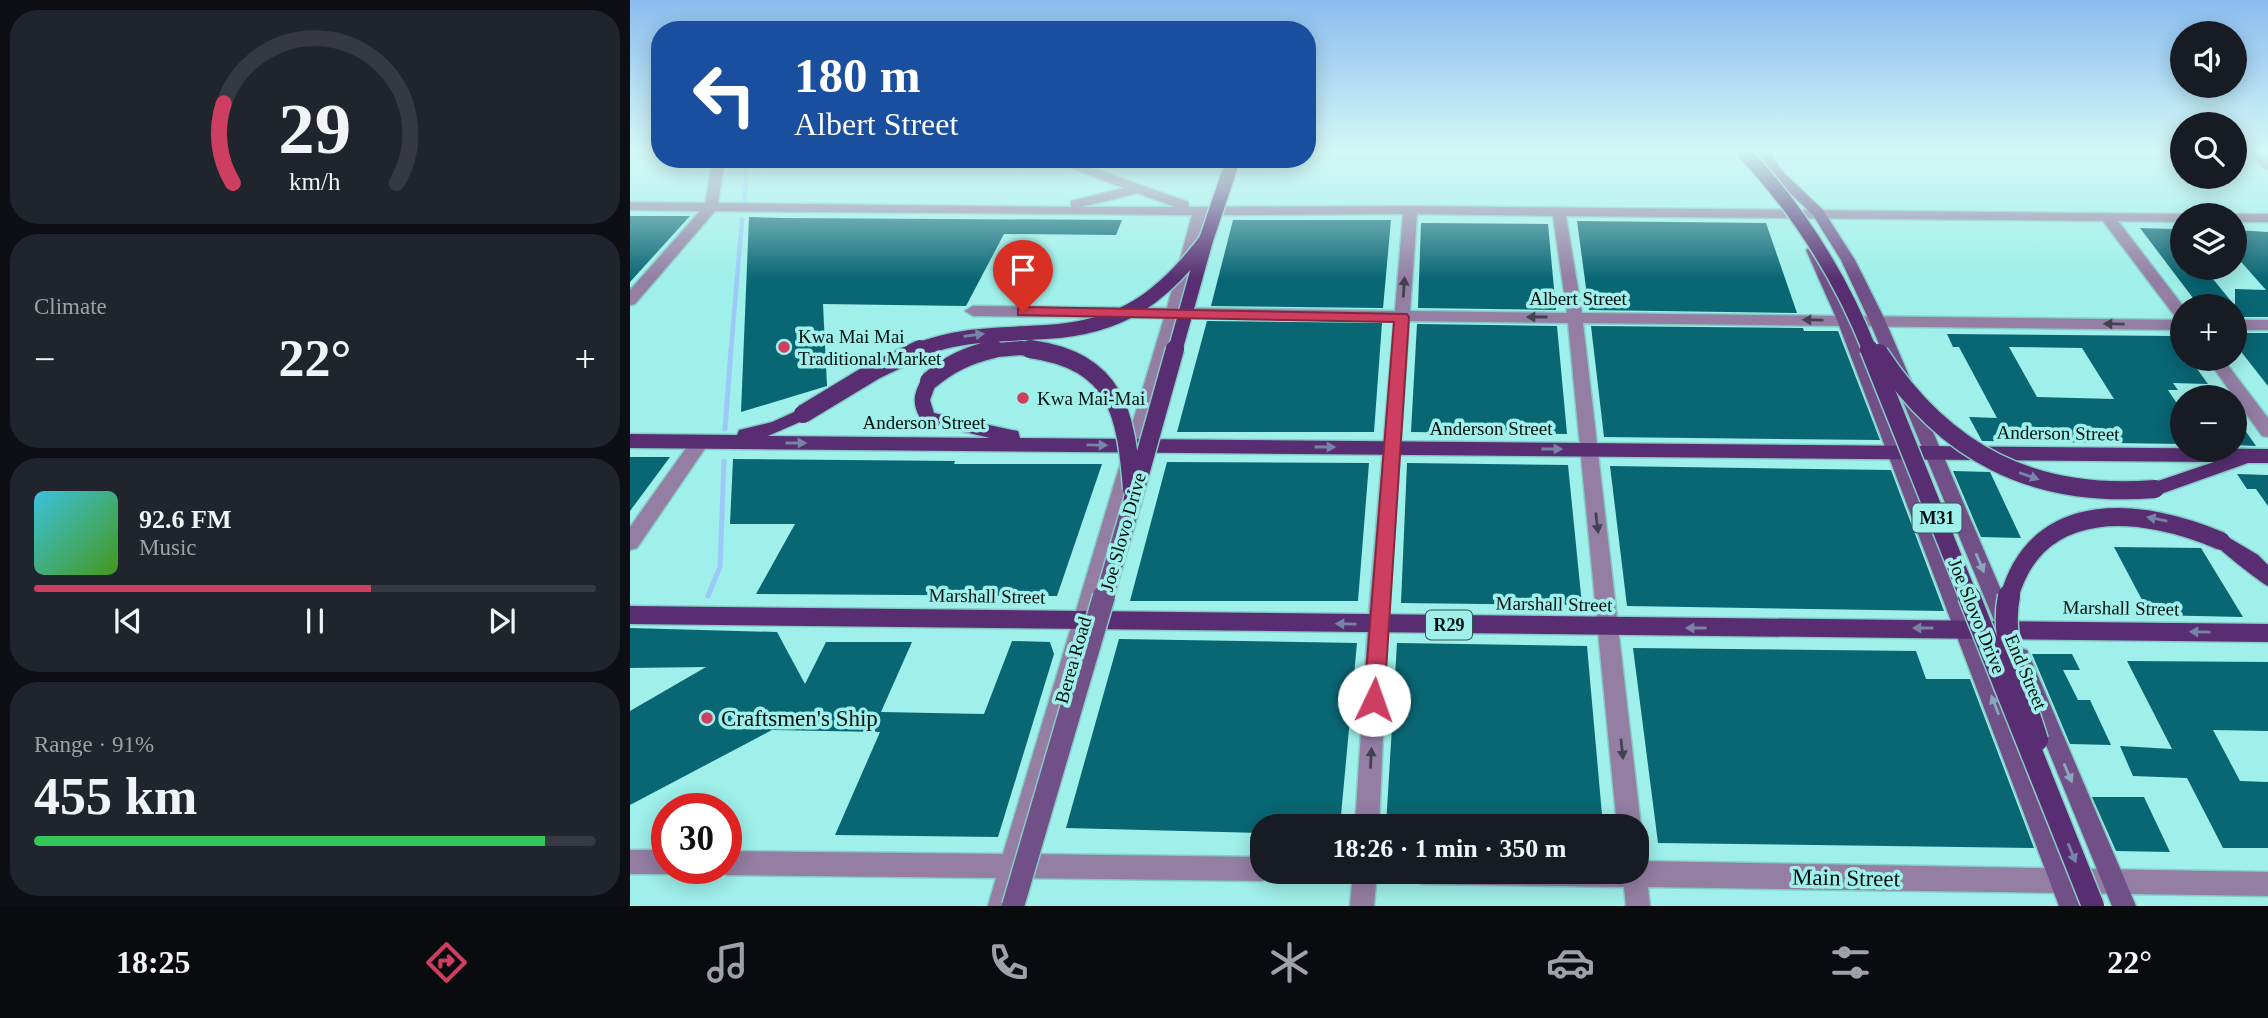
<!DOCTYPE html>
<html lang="en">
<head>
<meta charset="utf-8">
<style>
	:root { --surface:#171b24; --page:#20242c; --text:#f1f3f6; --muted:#9ea1a6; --line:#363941; --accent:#ce3e60 }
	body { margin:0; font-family:Georgia,serif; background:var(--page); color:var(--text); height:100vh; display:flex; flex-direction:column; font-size:26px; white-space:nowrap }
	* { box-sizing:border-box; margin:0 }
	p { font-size:23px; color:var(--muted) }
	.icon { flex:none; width:38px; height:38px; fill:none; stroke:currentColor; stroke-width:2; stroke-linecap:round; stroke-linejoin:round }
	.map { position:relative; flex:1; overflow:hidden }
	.details { display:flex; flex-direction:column; gap:10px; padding:10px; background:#0d0f14; width:630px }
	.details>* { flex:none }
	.guide { position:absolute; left:21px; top:21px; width:665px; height:147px; border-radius:28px; box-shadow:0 4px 18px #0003; background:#1a4fa0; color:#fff; overflow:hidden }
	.controls { position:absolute; left:1540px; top:21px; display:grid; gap:14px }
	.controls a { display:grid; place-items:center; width:77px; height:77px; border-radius:50%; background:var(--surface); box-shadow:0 4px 18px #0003; font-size:35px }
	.speed { position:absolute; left:21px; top:793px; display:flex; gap:14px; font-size:35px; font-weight:700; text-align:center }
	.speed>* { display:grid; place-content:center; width:91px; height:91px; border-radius:50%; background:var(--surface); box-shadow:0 4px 18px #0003; line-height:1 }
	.speed .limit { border:10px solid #d22; background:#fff; color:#111 }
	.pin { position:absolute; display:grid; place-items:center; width:60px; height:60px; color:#fff; margin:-72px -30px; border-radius:50% 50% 50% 0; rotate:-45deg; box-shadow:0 0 7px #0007 }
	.pin .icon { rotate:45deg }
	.me { position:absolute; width:77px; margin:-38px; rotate:3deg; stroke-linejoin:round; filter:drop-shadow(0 0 5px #0008) }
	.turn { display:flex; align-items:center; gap:24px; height:147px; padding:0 28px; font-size:32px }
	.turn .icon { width:91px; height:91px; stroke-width:2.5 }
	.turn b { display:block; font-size:49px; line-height:60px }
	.big { font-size:52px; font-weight:700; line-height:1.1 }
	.details .widget { flex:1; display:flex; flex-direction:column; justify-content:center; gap:10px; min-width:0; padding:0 24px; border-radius:28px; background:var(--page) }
	.details .dial { align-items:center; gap:0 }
	.dial svg { height:182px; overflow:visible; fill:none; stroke:var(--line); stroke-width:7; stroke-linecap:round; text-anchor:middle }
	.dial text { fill:var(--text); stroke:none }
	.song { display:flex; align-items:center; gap:21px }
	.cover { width:84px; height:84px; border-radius:10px; background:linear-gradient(135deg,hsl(190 70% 55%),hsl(100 70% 35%)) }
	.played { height:7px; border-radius:4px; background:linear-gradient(90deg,var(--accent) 60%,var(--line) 60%) }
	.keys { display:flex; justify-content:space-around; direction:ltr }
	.heat { display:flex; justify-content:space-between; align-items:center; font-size:38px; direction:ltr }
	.charge { height:10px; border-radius:5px; background:linear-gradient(90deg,#34c759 91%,var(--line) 0) }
	.trip { position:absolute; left:620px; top:814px; width:399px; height:70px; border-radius:28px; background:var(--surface); box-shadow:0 4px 18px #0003; font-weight:700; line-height:70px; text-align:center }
	.menu { display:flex; height:112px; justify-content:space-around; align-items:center; background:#090b0e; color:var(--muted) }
	.menu .icon { width:49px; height:49px }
	.menu .current { color:var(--accent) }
	.menu b { font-size:32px; color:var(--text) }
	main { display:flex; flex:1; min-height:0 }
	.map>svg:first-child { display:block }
</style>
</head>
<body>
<main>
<section class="details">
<div class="widget dial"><svg viewBox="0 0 100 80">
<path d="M14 69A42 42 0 1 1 86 69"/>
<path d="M14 69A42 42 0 0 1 10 34" stroke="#ce3e60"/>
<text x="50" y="56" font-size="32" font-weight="700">29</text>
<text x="50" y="72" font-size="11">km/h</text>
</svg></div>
<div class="widget"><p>Climate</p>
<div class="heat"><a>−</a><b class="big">22°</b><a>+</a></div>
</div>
<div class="widget">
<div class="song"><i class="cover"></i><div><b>92.6 FM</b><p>Music</p></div></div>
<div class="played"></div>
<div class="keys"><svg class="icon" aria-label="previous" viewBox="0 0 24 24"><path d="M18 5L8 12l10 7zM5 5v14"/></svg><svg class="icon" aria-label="pause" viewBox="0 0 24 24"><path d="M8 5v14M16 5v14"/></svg><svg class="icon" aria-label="next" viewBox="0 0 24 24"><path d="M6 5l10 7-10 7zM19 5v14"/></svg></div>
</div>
<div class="widget"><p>Range · 91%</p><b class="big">455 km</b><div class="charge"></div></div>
</section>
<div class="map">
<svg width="1638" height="906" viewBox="0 0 1638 906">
	<rect width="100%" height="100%" fill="#9fefea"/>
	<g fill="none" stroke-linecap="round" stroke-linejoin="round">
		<g stroke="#9dc9f9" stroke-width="4.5">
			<polyline points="115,199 117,159"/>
			<polyline points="101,351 112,219"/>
		</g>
		<g stroke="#9dc9f9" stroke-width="5">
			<polyline points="95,429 101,349"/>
			<polyline points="78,596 90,567 94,461"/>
		</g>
	</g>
	<g fill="#096673" fill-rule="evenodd">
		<polygon points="0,216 60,216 0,282"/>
		<polygon points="119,217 153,218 492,220 486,235 374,234 336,306 193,304 197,386 111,412"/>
		<polygon points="603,220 761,220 753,308 581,306"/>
		<polygon points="947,221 1136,223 1167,313 959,310"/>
		<polygon points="791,223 918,224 926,310 788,308"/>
		<polygon points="1510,228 1543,229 1552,241 1552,268 1574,268 1605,306 1569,306"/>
		<polygon points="1605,230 1638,232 1638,317 1605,317 1605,289 1636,290 1605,255"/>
		<polygon points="577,321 752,323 744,432 547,432"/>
		<polygon points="787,324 927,326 937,434 781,432"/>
		<polygon points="961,326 1173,328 1174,331 1208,331 1250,440 974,437"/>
		<polygon points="1605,333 1638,333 1638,386 1605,344"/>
		<path d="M1317 334 1544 336 1552 348V359H1560L1578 384 1543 383 1548 390H1538L1552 411V444L1352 441 1339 417 1367 418 1329 347H1323ZM1379 347 1452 348 1484 399 1407 397Z"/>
		<polygon points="1605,416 1626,446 1605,445"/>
		<polygon points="0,457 40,457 0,511"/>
		<polygon points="103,459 325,461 324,464 472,464 427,596 126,594 165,524 100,524"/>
		<polygon points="537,462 739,463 728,601 500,601"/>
		<polygon points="777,463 938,465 952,605 771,603"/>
		<polygon points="980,466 1261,470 1314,611 997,606"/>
		<polygon points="1323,471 1360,472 1391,538 1351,537"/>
		<polygon points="1607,474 1638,475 1638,506 1626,489 1617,489"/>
		<polygon points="1484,547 1571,548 1613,617 1520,615"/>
		<polygon points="0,628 147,632 175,684 196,642 282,642 251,712 354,714 382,641 420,642 424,654 368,837 205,835 250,732 142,730 0,805 0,711 76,667 0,668"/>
		<polygon points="489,639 727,643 710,826 632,826 632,833 436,828"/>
		<polygon points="767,643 957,646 973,826 756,826"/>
		<polygon points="1003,648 1286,651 1296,679 1340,679 1404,848 1028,843"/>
		<polygon points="1402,654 1442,654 1450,670 1433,670 1448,700 1460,700 1481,745 1440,744"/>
		<polygon points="1497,661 1638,662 1638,731 1583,730 1610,781 1638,782 1638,848 1593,848 1557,778 1503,776 1490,746 1542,749"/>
		<polygon points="1462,797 1514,797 1540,852 1486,851"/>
	</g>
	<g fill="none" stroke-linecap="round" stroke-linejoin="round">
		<g stroke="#86cbc7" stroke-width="3">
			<g id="street">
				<polygon points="1619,152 1632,152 1638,158 1638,169 1633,168"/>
				<path d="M83 159H95L88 203 441 207V201L494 188 418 159H437L558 202 559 207 780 206 1552 214 1557 215H1552V222L1488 221 1553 306 1552 330 953 323 1011 826 1006 835V826H987L938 323 779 321 758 624 749 826H725L738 624 764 321 549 318 397 854 632 857V872H643L641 878 632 881 390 878 382 906H358L366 878 96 875 86 868H96V851L373 854 534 318 343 316 335 311 343 306 537 308 562 215 85 211 5 304 0 305V290L70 211 0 210V202L75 203ZM507 193 545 207H451L504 194ZM773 214 765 311 552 308 576 215ZM787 214 923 216 937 313 780 311ZM936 216 1473 221 1547 319 1551 320 952 313Z"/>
				<polygon points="1605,214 1638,214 1638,222 1605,222 1605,215 1600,215"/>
				<rect x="1605" y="320" width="33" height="10"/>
				<polygon points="1577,359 1593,359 1638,418 1638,437 1632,436"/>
				<polygon points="70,435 76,437 79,442 76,447 7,548 0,550 0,527 64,437"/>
				<polygon points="0,850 37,850 37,868 47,868 46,871 37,874 0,874"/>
				<polygon points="1006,861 1638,872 1638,896 1018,887 1020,906 996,906 994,887 793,884 784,881 781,872 1006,872"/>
				<polygon points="723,872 747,872 744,906 720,906"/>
			</g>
		</g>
		<g stroke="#86cbc7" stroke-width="3">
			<g id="secondary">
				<polygon points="1128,152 1140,152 1151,170 1193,210 1225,260 1255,320 1386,625 1383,631 1376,634 1369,631 1366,625 1239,320 1211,260 1183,215 1141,175"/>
				<polygon points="1183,246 1190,250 1223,320 1453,906 1429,906 1207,320 1176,250"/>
				<polygon points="1390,648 1397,650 1400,657 1506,906 1482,906 1380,657 1383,650"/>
			</g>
		</g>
		<g stroke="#86cbc7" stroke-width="3">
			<g id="primary">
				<polygon points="598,159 610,159 605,175 598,179 591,175"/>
				<path d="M299 375 307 381 300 400 304 413 382 430 388 431 390 438 1638 449V463H1618L1525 496 1519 494 1516 489 1519 484 1584 462 0 448V434L107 435 109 430 142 422 173 408 179 410 181 414 179 418 138 436 360 438 293 422C281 405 283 394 293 377Z"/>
				<path d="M1591 533 1628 555 1638 565V586C1632 584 1584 546 1582 541L1584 535Z"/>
				<polygon points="0,606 1638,624 1638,642 0,624"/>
			</g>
		</g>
		<use href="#street" fill="#947ea4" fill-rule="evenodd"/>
		<use href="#secondary" fill="#715087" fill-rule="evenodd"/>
		<use href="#primary" fill="#582d71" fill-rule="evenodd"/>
		<g stroke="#86cbc7" stroke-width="21" stroke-linecap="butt">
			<polyline id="secondary-bridge-far1" points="474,598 503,499"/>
		</g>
		<g stroke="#86cbc7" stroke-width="25" stroke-linecap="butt">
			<polyline id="secondary-bridge" points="383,906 474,596"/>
		</g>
		<g stroke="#86cbc7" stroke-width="17" stroke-linecap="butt">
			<g id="primary-bridge-far2">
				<path d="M1114 152C1169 211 1210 275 1240 351"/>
				<path d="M285 351C332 333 368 335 416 332 491 328 532 298 576 240"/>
				<polyline points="356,351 391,348 412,351"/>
				<polyline points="545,351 576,240 598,175"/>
			</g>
		</g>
		<g stroke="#86cbc7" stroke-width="21" stroke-linecap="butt">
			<g id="primary-bridge-far1">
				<path d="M400 349C487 361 496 413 502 489"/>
				<polyline points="1239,349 1339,598"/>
				<path d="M1249 353C1315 454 1404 499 1525 489"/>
				<path d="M299 381C319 364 338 355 364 349"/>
				<polyline points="173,414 244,371 290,349"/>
				<polyline points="503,499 545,349"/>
				<path d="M1379 598C1407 495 1514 508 1591 541"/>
			</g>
		</g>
		<g stroke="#86cbc7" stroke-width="25" stroke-linecap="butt">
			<g id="primary-bridge">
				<polyline points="1339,596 1463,906"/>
				<path d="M1379 596C1369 643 1394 696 1407 740"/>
			</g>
		</g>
		<use href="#secondary-bridge-far1" stroke="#715087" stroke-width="18"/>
		<use href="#secondary-bridge" stroke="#715087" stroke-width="22"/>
		<use href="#primary-bridge-far2" stroke="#582d71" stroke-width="14"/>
		<use href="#primary-bridge-far1" stroke="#582d71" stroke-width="18"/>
		<use href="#primary-bridge" stroke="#582d71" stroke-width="22"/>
	</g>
	<defs><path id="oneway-solid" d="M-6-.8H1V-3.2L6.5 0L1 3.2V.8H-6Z" transform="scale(1.75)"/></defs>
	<g fill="#434252">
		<use href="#oneway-solid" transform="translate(774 287) rotate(-86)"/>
		<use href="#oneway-solid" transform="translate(907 317) rotate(180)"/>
		<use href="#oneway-solid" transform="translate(1183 320) rotate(-179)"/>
		<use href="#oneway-solid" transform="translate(1484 324) rotate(-179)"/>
		<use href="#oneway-solid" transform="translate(967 523) rotate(83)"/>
		<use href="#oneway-solid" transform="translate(992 749) rotate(84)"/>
		<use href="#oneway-solid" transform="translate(741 758) rotate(-87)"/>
	</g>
	<g fill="#7884a7">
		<use href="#oneway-solid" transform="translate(344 335) rotate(-8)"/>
		<use href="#oneway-solid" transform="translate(166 443)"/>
		<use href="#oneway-solid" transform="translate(467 445) rotate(1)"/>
		<use href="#oneway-solid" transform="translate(695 447)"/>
		<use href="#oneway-solid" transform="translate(922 449)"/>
		<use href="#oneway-solid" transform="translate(1399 476) rotate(19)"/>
		<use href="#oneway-solid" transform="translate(1527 519) rotate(-169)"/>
		<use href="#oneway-solid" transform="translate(716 624) rotate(-179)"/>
		<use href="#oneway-solid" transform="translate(1066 628) rotate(-180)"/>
		<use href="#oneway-solid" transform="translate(1293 628) rotate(180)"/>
		<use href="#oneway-solid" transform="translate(1570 632) rotate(-179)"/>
		<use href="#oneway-solid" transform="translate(1442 853) rotate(68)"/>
	</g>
	<g fill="#8aa7bd">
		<use href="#oneway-solid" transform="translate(1350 563) rotate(67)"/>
		<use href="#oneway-solid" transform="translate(1365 705) rotate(-111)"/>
		<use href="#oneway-solid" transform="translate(1438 773) rotate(67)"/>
	</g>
	<linearGradient id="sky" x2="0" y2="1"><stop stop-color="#8abcef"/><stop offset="0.54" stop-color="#d4f8f6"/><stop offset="1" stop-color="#d4f8f6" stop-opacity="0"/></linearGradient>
	<rect width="1638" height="279" fill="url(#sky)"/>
	<polygon fill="#ce3e60" stroke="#86283e" stroke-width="2" points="393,307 777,314 779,317 754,700 751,706 744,709 737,706 734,700 764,322 388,315 388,308"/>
	<g fill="#ce3e60" stroke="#9fefea" stroke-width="2.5">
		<circle cx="154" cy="347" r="7"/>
		<circle cx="393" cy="398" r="7"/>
		<circle cx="77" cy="718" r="7"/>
	</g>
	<g text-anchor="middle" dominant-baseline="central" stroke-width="7" stroke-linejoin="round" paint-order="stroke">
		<g fill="#9fefea" stroke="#305351" stroke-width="2">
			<rect x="1282.5" y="503.5" width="49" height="29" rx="5"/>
			<rect x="796" y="610.5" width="46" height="29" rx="5"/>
		</g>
		<g font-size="18" font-weight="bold" fill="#00100f">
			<text x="1307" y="518">M31</text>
			<text x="819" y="625">R29</text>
		</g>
		<g font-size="19" fill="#00100f" stroke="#9fefea">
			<text x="948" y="298">Albert Street</text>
			<text x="294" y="422">Anderson Street</text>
			<text x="861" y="428">Anderson Street</text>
			<text transform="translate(1428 433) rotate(1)">Anderson Street</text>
			<text transform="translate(493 532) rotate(-74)">Joe Slovo Drive</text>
			<text transform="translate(357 596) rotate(1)">Marshall Street</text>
			<text transform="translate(924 604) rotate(1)">Marshall Street</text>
			<text transform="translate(1491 608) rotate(1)">Marshall Street</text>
			<text transform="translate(1347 616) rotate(68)">Joe Slovo Drive</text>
			<text transform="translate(443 660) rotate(-74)">Berea Road</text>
			<text transform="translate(1396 672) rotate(67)">End Street</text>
		</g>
		<g font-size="19" fill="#00100f" stroke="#9fefea" text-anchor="start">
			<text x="168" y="336">Kwa Mai Mai<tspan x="168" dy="22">Traditional Market</tspan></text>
			<text x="407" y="398">Kwa Mai-Mai</text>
		</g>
		<g font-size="23" fill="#00100f" stroke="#9fefea" text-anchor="start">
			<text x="91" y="718">Craftsmen's Ship</text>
		</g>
		<g font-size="23" fill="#00100f" stroke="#9fefea">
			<text transform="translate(1216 878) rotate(1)">Main Street</text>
		</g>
	</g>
</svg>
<div class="controls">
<a><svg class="icon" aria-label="sound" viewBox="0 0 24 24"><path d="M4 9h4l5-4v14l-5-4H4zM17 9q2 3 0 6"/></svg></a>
<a><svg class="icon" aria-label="search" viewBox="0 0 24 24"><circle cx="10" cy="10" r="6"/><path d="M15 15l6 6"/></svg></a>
<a><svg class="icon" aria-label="layers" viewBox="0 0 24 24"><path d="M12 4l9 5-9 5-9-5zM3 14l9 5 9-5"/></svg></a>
<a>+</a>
<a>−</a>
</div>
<div class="speed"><div class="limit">30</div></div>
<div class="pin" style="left:393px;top:312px;background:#d93025"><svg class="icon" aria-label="arrive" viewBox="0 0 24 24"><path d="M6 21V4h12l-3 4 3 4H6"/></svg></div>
<svg class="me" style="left:744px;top:700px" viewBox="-20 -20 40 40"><circle r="19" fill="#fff"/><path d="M0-13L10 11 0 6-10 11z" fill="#ce3e60"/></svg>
<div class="trip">18:26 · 1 min · 350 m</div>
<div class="guide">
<div class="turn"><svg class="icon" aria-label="left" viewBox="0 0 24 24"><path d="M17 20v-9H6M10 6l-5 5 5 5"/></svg><div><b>180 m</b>Albert Street</div></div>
</div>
</div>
</main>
<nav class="menu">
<b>18:25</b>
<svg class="icon current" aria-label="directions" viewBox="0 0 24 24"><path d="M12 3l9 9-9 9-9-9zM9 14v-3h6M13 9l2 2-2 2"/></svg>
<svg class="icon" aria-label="music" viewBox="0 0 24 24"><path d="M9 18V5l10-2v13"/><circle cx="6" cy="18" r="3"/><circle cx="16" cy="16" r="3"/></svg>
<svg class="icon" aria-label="phone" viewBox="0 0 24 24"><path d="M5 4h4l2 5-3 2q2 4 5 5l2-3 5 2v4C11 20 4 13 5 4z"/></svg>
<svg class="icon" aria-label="climate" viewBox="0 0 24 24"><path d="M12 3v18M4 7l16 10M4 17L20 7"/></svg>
<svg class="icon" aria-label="car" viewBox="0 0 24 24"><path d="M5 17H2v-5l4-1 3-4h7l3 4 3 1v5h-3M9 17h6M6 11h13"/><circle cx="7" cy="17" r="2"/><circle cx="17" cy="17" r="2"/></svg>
<svg class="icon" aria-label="filters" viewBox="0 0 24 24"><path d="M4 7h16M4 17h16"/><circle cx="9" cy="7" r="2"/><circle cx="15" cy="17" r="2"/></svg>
<b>22°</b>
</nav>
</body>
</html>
